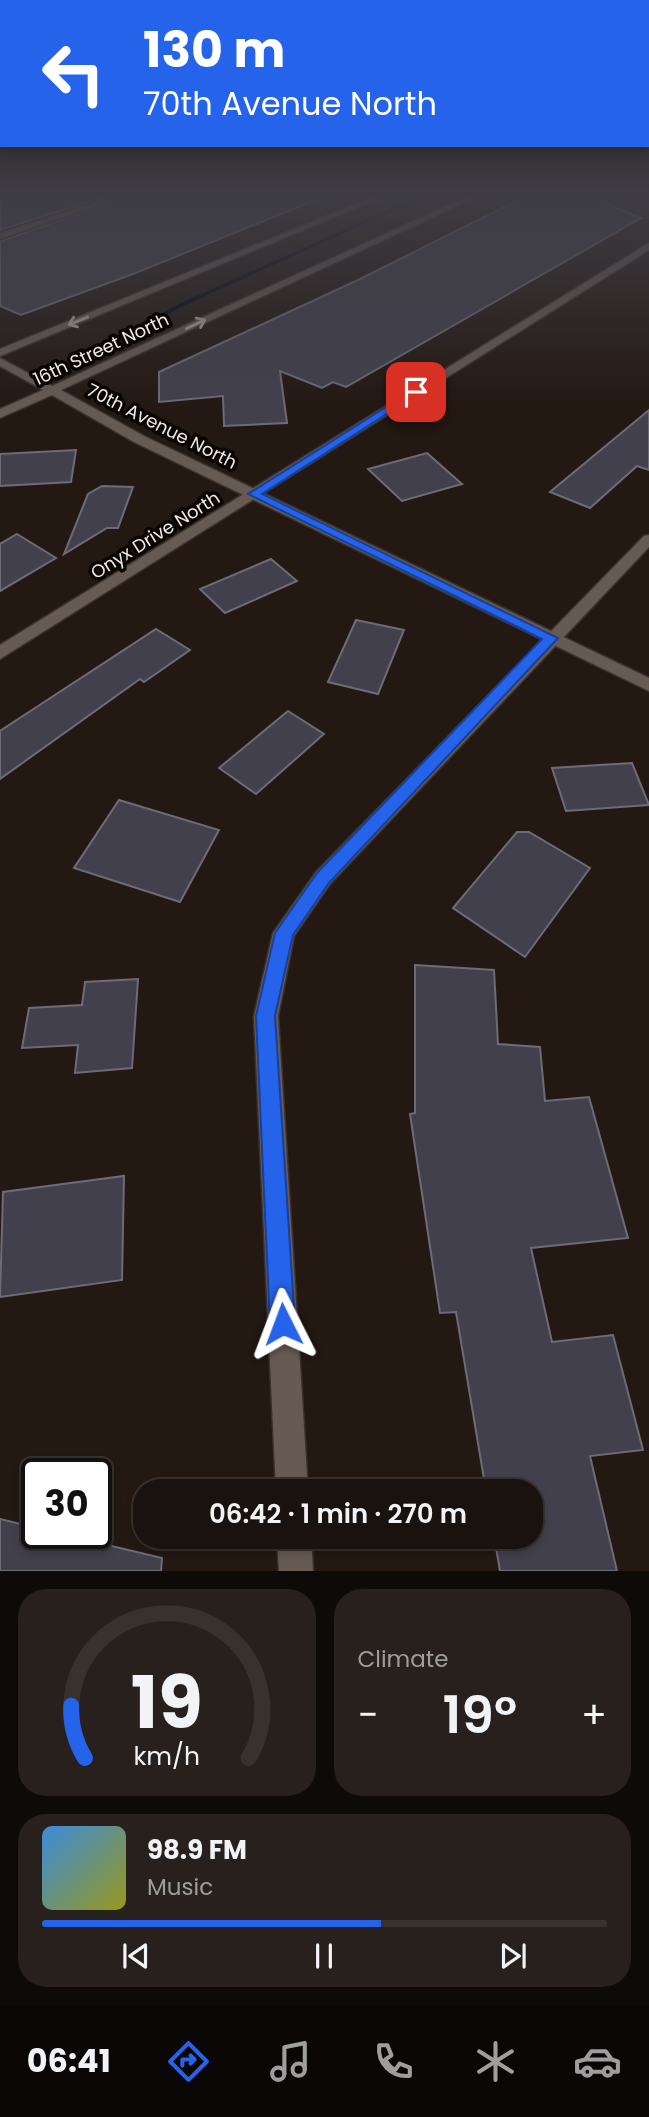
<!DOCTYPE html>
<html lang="en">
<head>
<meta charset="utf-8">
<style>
	:root { --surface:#1a120e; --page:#27201c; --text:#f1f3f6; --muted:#9f9e9e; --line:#38322e; --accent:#2563eb }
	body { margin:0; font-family:Poppins,sans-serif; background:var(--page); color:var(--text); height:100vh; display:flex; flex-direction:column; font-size:26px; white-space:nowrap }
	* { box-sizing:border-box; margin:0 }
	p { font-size:23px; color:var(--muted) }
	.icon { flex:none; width:38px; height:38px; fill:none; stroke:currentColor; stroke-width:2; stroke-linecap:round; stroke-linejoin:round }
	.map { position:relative; height:1571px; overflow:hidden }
	.sheet { display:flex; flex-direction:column; gap:18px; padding:18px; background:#0e0a08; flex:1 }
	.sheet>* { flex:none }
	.guide { position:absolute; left:0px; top:0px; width:649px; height:147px; box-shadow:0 4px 10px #0003,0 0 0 2px var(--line); background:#2563eb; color:#fff; overflow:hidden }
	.speed { position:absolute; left:21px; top:1458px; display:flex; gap:14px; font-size:35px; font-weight:700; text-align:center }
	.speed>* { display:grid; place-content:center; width:91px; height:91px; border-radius:50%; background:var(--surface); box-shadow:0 4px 10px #0003,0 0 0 2px var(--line); line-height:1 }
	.speed .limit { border:4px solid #111; border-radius:10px; background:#fff; color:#111 }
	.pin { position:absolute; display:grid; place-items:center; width:60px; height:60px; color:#fff; margin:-30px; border-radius:14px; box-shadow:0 4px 10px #0006 }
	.me { position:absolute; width:77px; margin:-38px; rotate:357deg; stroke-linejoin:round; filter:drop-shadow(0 0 5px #0008) }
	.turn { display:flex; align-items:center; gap:24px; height:147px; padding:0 28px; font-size:32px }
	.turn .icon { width:91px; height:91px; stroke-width:2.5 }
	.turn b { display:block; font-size:49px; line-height:60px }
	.big { font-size:52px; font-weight:600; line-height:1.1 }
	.sheet .tile { flex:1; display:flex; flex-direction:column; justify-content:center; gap:10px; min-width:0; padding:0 24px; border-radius:28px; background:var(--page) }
	.sheet .dial { align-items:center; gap:0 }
	.dial svg { height:182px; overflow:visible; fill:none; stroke:var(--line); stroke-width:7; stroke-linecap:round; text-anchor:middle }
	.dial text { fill:var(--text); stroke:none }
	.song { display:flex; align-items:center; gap:21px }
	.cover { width:84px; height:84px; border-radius:10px; background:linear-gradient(135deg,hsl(210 70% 55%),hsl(60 70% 35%)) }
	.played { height:7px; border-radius:4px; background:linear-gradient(90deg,var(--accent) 60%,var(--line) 60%) }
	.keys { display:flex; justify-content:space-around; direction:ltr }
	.heat { display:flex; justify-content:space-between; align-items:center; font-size:38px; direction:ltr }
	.sheet .tiles { flex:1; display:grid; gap:18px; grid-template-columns:1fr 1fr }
	.tile:last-child { grid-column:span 2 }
	.trip { position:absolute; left:133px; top:1479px; width:410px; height:70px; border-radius:28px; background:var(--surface); box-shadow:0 4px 10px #0003,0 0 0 2px var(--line); font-weight:600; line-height:70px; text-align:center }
	.dock { display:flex; height:112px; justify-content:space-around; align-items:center; background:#0a0706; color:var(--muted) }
	.dock .icon { width:49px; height:49px }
	.dock .current { color:var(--accent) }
	.dock b { font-size:32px; color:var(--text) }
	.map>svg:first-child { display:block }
</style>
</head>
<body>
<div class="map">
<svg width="649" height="1571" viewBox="0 0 649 1571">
	<rect width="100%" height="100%" fill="#231812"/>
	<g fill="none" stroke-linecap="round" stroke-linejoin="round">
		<polygon fill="#000715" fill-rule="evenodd" points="428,192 434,192 183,306 75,364 68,362 179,304"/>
	</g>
	<g fill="#42404c" stroke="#6e6b79" stroke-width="2">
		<polygon points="0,192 120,192 0,230"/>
		<polygon points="141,192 333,192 333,193 133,274 21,315 0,306 0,241"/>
		<polygon points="534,192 578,192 641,218 346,387 333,382 322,388 280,371 287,423 224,426 223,396 159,402 159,372 360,279"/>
		<polygon points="649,410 649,470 637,466 590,508 550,492"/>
		<polygon points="76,450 71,482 0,486 0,454"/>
		<polygon points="427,453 462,484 402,501 368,469"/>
		<polygon points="102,486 133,487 118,528 107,528 64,554 88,494"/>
		<polygon points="17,534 56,558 0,591 0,544"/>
		<polygon points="271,559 297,581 225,613 200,589"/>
		<polygon points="356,620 404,630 378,694 328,682"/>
		<polygon points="156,629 190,650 144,682 140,679 0,779 0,731"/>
		<polygon points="288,711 324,734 256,794 219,768"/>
		<polygon points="632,763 649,805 566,811 552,768"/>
		<polygon points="119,800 219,830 180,902 74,868"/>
		<polygon points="517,832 529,832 590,868 525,957 453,908"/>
		<polygon points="415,965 494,970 498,1044 540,1047 545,1101 589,1097 628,1238 531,1248 552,1342 613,1335 643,1450 590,1456 617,1571 500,1571 494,1536 530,1536 530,1491 486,1491 456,1312 440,1313 410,1114 415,1113"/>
		<polygon points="138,979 132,1068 75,1073 78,1045 22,1048 29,1008 82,1005 85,982"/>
		<polygon points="124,1176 122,1280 0,1297 3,1192"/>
		<polygon points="0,1519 37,1528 37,1533 57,1533 162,1558 161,1571 0,1571"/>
	</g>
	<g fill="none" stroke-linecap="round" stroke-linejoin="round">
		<g stroke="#3a322f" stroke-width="3">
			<g id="minor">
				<polygon points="127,192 138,192 0,239 0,233"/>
				<polygon points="649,243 649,250 0,659 0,645"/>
				<polygon points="649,535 649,547 330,884 294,936 278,1016 308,1491 276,1491 254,1016 273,933 316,872 644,536"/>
				<polygon points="277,1536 311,1536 313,1571 279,1571"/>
			</g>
		</g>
		<g stroke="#3a322f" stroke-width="3">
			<g id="tertiary">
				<polygon points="385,192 395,192 0,356 0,349"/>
				<polygon points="477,192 487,192 61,390 144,436 649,678 649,691 134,442 52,395 0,418 0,409 43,390 0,366 0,358 52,386"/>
			</g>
		</g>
		<use href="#minor" fill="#675a53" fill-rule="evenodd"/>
		<use href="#tertiary" fill="#675a53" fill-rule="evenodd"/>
	</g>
	<defs><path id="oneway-shaft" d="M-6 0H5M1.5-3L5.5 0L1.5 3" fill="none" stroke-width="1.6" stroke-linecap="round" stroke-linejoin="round" transform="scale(1.75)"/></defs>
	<g stroke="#aca29c">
		<use href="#oneway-shaft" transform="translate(78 321) rotate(158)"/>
		<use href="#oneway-shaft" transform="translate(196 324) rotate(-25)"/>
	</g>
	<linearGradient id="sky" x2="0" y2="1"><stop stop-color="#130d0a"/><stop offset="0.47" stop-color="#3f3d44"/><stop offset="1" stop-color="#3f3d44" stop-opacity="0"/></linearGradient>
	<rect width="649" height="412" fill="url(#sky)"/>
	<polygon fill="#2563eb" stroke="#184099" stroke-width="2" points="413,390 421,392 262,494 558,638 329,883 293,935 275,1016 295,1324 291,1332 283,1336 274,1332 270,1324 256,1016 275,933 317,873 542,639 248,494"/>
	<g text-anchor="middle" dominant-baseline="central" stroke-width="7" stroke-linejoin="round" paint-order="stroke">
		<g font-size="18" fill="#f2e9e5" stroke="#090503">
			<text transform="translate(101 349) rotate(-25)">16th Street North</text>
			<text transform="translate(162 426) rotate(27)">70th Avenue North</text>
			<text transform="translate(155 535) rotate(-32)">Onyx Drive North</text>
		</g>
	</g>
</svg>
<div class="speed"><div class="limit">30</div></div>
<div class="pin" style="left:416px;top:392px;background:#d93025"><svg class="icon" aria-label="arrive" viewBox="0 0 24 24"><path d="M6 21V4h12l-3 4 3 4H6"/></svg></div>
<svg class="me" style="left:283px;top:1324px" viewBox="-20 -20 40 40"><path d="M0-17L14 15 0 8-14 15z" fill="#2563eb" stroke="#fff" stroke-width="4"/></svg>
<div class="trip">06:42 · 1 min · 270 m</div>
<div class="guide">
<div class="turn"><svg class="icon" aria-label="left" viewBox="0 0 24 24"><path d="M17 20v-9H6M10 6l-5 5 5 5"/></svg><div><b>130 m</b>70th Avenue North</div></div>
</div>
</div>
<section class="sheet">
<div class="tiles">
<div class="tile dial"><svg viewBox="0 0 100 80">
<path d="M14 69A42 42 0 1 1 86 69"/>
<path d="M14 69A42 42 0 0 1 8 46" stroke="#2563eb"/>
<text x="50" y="56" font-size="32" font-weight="700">19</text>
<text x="50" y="72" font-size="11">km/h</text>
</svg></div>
<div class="tile"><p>Climate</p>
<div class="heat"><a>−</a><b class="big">19°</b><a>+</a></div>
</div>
<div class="tile">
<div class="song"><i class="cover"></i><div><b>98.9 FM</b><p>Music</p></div></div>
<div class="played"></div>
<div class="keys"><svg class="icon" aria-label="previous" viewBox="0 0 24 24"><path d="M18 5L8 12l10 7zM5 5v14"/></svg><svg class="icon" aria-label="pause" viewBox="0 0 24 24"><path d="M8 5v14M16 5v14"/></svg><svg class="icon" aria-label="next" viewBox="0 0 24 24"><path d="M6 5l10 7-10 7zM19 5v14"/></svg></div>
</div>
</div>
</section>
<nav class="dock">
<b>06:41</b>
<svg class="icon current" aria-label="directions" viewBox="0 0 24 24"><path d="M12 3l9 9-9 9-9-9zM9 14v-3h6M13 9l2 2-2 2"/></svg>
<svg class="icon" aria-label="music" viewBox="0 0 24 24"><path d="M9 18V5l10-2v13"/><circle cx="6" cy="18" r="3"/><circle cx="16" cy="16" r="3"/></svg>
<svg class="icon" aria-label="phone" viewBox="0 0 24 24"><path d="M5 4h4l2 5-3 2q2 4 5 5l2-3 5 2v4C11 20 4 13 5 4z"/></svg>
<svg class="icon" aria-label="climate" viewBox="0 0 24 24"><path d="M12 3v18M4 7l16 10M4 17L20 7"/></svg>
<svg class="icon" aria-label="car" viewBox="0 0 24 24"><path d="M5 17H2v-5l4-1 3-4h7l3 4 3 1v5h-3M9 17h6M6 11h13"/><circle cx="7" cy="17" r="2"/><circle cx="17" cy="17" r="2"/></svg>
</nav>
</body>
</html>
